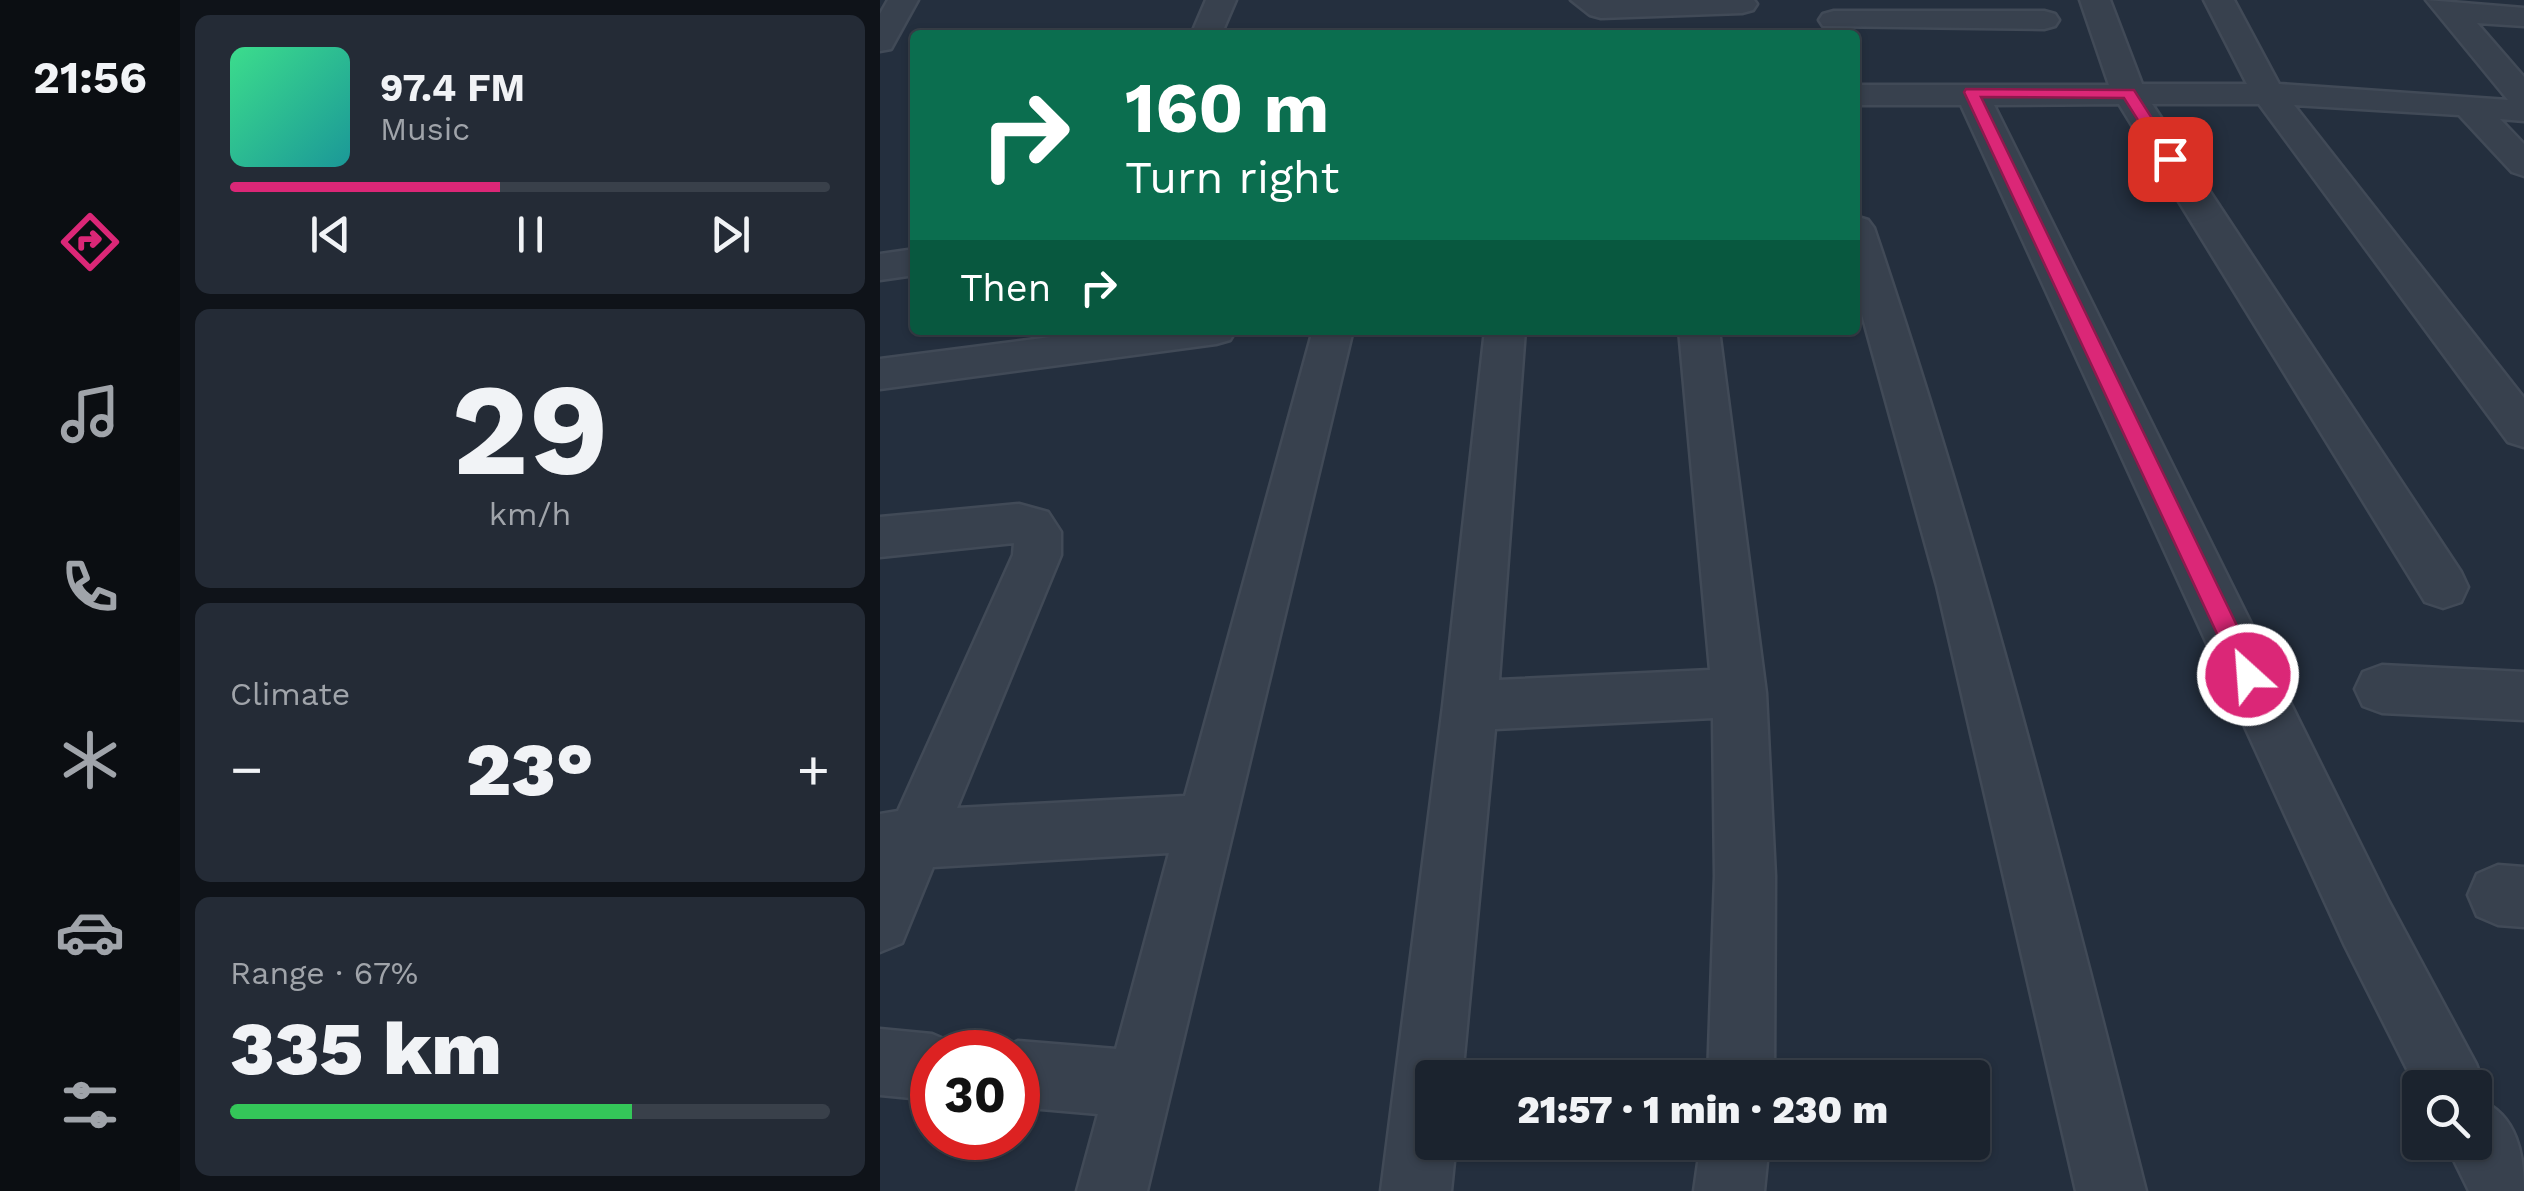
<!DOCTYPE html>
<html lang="en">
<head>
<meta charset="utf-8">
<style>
	:root { --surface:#1b232e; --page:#242b36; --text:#f1f3f6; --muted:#a0a4aa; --line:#39404a; --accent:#db2777 }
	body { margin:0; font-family:"Work Sans",sans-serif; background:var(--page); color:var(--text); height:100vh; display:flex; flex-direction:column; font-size:38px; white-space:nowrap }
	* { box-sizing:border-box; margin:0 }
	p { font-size:32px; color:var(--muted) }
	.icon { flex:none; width:55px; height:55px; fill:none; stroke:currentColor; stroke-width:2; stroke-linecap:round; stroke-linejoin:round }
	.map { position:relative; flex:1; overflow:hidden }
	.panel { display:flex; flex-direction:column; gap:15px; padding:15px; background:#0f1319; width:700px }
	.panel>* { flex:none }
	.banner { position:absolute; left:30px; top:30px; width:950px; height:305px; border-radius:10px; box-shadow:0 2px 8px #0004,0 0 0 2px var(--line); background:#0b6e4f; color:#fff; overflow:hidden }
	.controls { position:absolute; left:1522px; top:1070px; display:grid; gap:20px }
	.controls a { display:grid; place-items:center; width:90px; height:90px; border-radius:10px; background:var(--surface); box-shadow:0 2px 8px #0004,0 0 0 2px var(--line); font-size:50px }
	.speed { position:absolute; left:30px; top:1030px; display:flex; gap:20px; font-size:50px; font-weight:700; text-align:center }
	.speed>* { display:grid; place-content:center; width:130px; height:130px; border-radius:50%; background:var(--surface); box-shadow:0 2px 8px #0004,0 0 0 2px var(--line); line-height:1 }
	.speed .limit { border:15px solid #d22; background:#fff; color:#111 }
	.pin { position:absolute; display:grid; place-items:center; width:85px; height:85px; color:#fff; margin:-42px; border-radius:20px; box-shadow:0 5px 15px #0006 }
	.me { position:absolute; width:110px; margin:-55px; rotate:334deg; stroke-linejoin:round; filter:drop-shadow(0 0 8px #0008) }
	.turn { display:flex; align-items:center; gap:35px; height:210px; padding:0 50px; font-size:45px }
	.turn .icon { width:130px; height:130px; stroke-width:2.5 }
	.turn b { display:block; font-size:70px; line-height:85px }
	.then { display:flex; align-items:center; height:95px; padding:0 50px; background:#0003; gap:20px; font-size:38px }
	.big { font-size:75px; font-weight:800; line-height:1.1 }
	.panel .widget { flex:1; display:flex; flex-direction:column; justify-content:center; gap:15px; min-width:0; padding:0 35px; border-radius:15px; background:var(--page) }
	.panel .dial { align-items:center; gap:0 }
	.dial b { font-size:130px; line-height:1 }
	.song { display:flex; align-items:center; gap:30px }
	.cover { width:120px; height:120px; border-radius:15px; background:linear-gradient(135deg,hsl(150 70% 55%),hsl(180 70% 35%)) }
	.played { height:10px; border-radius:5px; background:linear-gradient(90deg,var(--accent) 45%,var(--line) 45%) }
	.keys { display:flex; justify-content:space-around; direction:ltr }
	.heat { display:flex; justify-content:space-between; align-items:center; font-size:55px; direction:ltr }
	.charge { height:15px; border-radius:8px; background:linear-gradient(90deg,#34c759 67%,var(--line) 0) }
	.trip { position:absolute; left:535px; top:1060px; width:575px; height:100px; border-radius:10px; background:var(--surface); box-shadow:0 2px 8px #0004,0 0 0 2px var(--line); font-weight:800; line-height:100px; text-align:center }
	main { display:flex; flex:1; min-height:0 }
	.menu { display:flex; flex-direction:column; width:180px; justify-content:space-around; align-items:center; background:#0b0e12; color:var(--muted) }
	.menu .icon { width:70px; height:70px }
	.menu .current { color:var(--accent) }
	.menu b { font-size:45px; color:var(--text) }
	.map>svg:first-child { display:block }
</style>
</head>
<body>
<main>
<nav class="menu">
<b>21:56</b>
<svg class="icon current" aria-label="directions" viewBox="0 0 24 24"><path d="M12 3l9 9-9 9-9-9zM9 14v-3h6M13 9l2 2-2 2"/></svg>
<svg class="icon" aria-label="music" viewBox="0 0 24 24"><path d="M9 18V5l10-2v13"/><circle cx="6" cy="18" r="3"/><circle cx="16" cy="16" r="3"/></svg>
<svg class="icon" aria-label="phone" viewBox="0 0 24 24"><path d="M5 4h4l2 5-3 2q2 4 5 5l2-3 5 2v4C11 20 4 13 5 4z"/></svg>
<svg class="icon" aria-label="climate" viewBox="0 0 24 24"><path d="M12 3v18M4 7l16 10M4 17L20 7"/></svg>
<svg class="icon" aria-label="car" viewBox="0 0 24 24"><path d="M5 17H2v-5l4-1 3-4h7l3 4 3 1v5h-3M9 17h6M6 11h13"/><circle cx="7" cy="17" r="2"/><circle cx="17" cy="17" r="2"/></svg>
<svg class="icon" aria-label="filters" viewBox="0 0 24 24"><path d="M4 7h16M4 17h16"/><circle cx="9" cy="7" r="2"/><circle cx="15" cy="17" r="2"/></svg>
</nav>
<section class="panel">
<div class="widget">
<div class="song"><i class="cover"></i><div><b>97.4 FM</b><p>Music</p></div></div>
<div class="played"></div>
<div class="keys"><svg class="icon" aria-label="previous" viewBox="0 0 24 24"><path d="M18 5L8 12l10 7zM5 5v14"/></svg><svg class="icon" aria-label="pause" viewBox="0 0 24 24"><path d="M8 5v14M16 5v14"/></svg><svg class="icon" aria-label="next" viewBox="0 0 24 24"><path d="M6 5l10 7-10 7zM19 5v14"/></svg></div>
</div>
<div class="widget dial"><b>29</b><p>km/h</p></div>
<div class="widget"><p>Climate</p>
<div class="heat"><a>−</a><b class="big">23°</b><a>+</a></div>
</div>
<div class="widget"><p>Range · 67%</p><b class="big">335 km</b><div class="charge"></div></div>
</section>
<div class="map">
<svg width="1644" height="1191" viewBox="0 0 1644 1191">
	<rect width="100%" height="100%" fill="#242f3e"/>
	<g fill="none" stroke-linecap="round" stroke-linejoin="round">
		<g stroke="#414a57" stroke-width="5">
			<g id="minor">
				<polygon points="8,0 38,0 11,49 0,51 0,14"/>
				<polygon points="326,0 356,0 341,35 311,35"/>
				<polygon points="691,0 874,0 877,4 873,10 862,13 721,18 710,15"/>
				<path d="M1200 0H1230L1262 84H1367L1324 0H1354L1399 84 1628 100 1546 0 1644 8V26L1597 23 1644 77V121L1620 119 1644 144V176L1632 172 1579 115 1414 105 1644 398V447L1628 442 1379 104H1272L1581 572 1588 587 1581 602 1563 608 1545 602 1239 104 1114 105 1509 902 1596 1064 1605 1088 1600 1100C1637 1115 1644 1155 1644 1191H1589L1565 1142H1595V1088H1540V1095L1465 946 1081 105H975V85H1229Z"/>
				<polygon points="954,11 1164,11 1175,14 1179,20 1175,26 1164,29 943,26 939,20 943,14"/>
				<path d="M975 216 988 220 994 228C1101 544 1184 867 1266 1191H1196L1057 586 975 289Z"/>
				<polygon points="35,249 35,275 0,280 0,254"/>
				<polygon points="225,330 356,330 350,340 336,344 0,389 0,359"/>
				<polygon points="433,330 473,330 267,1191 197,1191 218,1114 138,1107 138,1052 114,1052 138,1041 236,1049 289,853 53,867 22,943 0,952 0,814 18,811 133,555 134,543 0,557 0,517 139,504 168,512 181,532 181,555 77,808 305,796"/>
				<polygon points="605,330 645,330 619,680 830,670 799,330 839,330 886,693 895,876 894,1078 828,1078 835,876 833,718 615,729 582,1078 552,1078 552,1142 576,1142 571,1191 501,1191 563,706"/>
				<polygon points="1502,665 1644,672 1644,720 1502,713 1483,706 1475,689 1483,672"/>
				<polygon points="1618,865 1644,867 1644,927 1618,925 1597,916 1588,895 1597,874"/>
				<polygon points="0,1029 52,1034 75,1044 79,1052 52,1052 52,1100 0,1095"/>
				<polygon points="821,1142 889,1142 884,1191 814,1191"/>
			</g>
		</g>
		<use href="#minor" fill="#38414e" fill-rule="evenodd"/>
	</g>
	<polygon fill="#db2777" stroke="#8e194d" stroke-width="2.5" points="1086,89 1254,90 1298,159 1285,163 1244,98 1101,97 1377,667 1380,675 1377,683 1368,686 1360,683 1084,92"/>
</svg>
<div class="controls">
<a><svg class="icon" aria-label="search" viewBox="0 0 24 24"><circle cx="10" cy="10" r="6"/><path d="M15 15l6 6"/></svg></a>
</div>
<div class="speed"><div class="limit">30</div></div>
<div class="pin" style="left:1290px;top:159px;background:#d93025"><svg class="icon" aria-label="arrive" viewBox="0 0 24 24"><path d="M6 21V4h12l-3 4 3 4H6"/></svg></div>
<svg class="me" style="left:1368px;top:675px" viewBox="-20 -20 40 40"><circle r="17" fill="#db2777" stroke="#fff" stroke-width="3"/><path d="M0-11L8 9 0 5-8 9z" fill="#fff"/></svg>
<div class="trip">21:57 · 1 min · 230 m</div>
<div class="banner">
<div class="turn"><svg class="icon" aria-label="right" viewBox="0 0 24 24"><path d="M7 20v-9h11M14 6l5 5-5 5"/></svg><div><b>160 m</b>Turn right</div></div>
<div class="then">Then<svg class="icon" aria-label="right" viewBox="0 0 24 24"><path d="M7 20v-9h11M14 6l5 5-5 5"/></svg></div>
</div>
</div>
</main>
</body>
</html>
